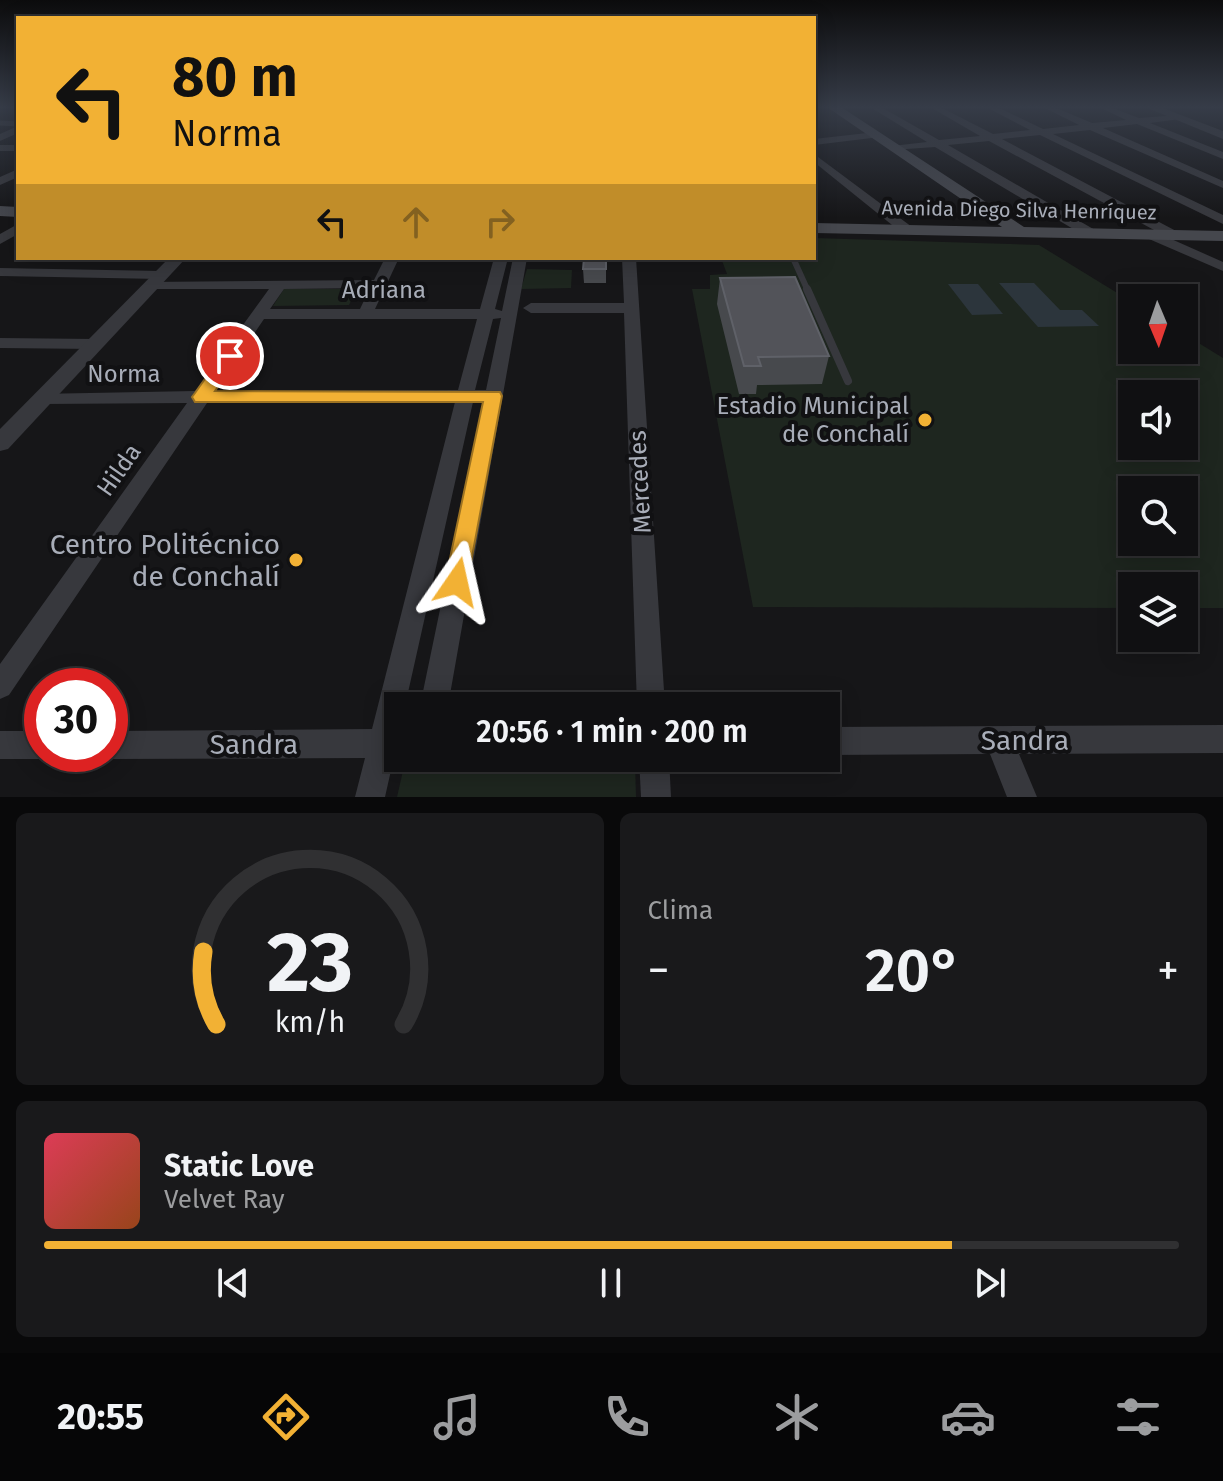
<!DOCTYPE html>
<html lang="es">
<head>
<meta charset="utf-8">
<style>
	:root { --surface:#101012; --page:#19191b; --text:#f1f3f6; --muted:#9c9d9f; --line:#303032; --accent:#f2b134 }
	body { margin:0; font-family:"Fira Sans",sans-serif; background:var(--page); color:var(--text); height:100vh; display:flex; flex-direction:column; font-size:30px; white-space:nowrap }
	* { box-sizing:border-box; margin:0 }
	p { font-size:26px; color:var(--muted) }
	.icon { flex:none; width:44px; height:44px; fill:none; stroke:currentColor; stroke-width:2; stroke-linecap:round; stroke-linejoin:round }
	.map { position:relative; height:797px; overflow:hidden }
	.side { display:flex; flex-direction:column; gap:16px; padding:16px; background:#09090a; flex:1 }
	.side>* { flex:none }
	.top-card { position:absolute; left:16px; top:16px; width:800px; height:244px; border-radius:0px; box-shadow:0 4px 20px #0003,0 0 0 2px var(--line); background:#f2b134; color:#111; overflow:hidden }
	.needle { width:52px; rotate:178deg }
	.fabs { position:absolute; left:1118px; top:284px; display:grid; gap:16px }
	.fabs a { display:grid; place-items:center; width:80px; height:80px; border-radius:0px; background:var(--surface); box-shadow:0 4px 20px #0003,0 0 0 2px var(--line); font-size:40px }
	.speed { position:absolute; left:24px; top:668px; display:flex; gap:16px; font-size:40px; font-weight:700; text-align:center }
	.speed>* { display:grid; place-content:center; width:104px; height:104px; border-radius:50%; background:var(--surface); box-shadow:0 4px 20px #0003,0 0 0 2px var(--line); line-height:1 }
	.speed .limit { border:12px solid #d22; background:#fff; color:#111 }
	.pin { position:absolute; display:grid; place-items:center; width:68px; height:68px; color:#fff; margin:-34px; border:4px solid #fff; border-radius:50%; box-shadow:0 2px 8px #0007 }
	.me { position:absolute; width:88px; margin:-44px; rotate:11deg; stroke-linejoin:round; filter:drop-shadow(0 0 6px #0008) }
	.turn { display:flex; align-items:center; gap:28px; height:168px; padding:0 24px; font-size:36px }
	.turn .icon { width:104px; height:104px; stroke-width:2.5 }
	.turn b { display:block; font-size:56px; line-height:68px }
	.lanes { display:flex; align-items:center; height:76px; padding:0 24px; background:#0003; justify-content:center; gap:40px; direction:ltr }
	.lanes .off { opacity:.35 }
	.big { font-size:60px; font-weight:600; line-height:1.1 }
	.side .tile { flex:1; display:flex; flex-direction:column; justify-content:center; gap:12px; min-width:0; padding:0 28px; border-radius:12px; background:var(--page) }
	.side .dial { align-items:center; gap:0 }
	.dial svg { height:208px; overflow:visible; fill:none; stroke:var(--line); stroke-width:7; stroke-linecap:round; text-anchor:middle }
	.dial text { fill:var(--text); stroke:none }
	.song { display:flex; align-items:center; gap:24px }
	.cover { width:96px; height:96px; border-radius:12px; background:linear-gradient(135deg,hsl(350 70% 55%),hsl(20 70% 35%)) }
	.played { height:8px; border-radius:4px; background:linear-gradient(90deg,var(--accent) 80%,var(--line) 80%) }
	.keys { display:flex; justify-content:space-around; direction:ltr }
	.heat { display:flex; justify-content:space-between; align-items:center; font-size:44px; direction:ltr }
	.side .tiles { flex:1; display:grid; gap:16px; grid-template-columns:1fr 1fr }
	.tile:last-child { grid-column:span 2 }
	.trip { position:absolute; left:384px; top:692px; width:456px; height:80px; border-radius:0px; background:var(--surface); box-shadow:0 4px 20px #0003,0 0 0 2px var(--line); font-weight:600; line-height:80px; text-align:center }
	.tab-bar { display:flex; height:128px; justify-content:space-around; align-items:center; background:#060607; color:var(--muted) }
	.tab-bar .icon { width:56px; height:56px }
	.tab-bar .selected { color:var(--accent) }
	.tab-bar b { font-size:36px; color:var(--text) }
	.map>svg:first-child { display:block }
</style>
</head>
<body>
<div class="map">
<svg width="1223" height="797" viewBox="0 0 1223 797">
	<rect width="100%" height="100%" fill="#161618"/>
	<g fill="#1e261f" fill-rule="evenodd">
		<path d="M814 238 1039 245 1132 302V350H1184V334L1223 358V608H1184V586H1132V608L753 607 692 289H710V275L727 274 721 258H814ZM1132 394H1184V446H1132ZM1132 490H1184V542H1132Z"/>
		<polygon points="527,269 572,270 571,288 521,289"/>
		<polygon points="284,289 357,289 349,305 273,306"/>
		<polygon points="405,762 635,763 636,797 397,797"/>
	</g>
	<g fill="#2c353c">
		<polygon points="999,283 1034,283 1060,310 1082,310 1099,326 1038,327"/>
		<polygon points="948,284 978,284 1003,314 972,315"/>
	</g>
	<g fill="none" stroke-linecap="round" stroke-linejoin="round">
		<polyline stroke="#37383d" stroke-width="5" points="0,123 18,124"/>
		<polyline stroke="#37383d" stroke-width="6" points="793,258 808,291"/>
		<polyline stroke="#37383d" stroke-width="8" points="807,289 848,381"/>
		<g fill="#37383d" fill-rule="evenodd">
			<polygon points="870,107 881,107 939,140 980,136 930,107 940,107 993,134 1030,130 986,107 997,107 1043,129 1079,125 1043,107 1054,107 1092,123 1126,120 1099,107 1110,107 1139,118 1180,115 1180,119 1150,123 1223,152 1223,159 1137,124 1103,128 1223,181 1223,188 1090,130 1053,134 1223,215 1223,224 1040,135 1002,139 1178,232 1178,238 1169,238 1223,262 1223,271 1149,239 1147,236 1154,232 1167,237 989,141 948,145 1095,230 1095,236 1085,236 935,147 892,150 892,146 927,142"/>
			<polygon points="18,126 18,133 0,141 0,134"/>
			<polygon points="876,132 880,133 880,137 814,145 814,139"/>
			<rect x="0" y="145" width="18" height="6"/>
			<polygon points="814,154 912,227 912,233 902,233 814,162"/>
			<polygon points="18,169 18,177 0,185 0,177"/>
			<polygon points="18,224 18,234 0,244 0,234"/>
			<path d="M385 258H399L375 309H480L494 258H508L495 309 502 311 513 258H527L448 706H420L483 402H473L405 706H398V757H394L385 797H355L365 758 110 759 99 754H110V731L372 729 455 402 207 403 9 695 0 699V664L187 403 43 404 34 398 37 394 195 391 269 289H152L147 288V282L374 280ZM370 288 360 309H270L284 289ZM501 318 486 390H475L493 319ZM264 319H477L458 390 215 391Z"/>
			<polygon points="622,258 636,258 665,706 637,706 624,313 531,313 523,308 531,303 624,303"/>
			<polygon points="0,268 161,271 168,275 161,279 0,276"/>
			<polygon points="0,338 95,339 103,344 95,349 0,348"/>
			<polygon points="1223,725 1223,753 1019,754 1037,797 1007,797 990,754 826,755 826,727"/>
			<polygon points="0,731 42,731 42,754 52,755 42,759 0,759"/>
			<polygon points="639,758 669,758 671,797 641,797"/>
		</g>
		<g fill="#37383d" fill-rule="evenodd">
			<polygon points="1145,107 1160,107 1223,131 1223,139"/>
			<polygon points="169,258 186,258 8,449 0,451 0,429"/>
		</g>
		<g fill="#45474d" fill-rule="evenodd">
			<polygon points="827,107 841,107 1024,227 1223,231 1223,241 814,233 814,223 1002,227"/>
			<polygon points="0,206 18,207 18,217 0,216"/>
		</g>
	</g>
	<g fill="#47494d">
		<polygon points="545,258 567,258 567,261 545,262"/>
		<polygon points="606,258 606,283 584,283 583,269"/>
		<polygon points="720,278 829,356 822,384 757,385 756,394 739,394 717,304"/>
	</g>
	<g fill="#525359" stroke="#5f6168" stroke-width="2">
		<polygon points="584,258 606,258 606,269 583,269"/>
		<polygon points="795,277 829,356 758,357 761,366 744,366 720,278"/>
	</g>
	<linearGradient id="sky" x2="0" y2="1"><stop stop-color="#0c0c0d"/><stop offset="0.49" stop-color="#363c48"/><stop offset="1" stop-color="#363c48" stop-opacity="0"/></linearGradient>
	<rect width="1223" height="218" fill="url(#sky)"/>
	<polygon fill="#f2b134" stroke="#9d7322" stroke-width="2" points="230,350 239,356 215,391 500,392 502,396 466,589 457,592 449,589 445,582 483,402 195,402 192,397 195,393 224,352"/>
	<g fill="#f2b134" stroke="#111113" stroke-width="3">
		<circle cx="925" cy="420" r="8"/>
		<circle cx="296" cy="560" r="8"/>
	</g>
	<g text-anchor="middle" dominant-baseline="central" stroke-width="8" stroke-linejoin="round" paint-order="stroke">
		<g font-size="20" fill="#a8adb8" stroke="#111113">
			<text transform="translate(1019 210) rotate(1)">Avenida Diego Silva Henríquez</text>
		</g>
		<g font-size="24" fill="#a8adb8" stroke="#111113">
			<text x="384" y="290">Adriana</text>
			<text x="124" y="374">Norma</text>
			<text transform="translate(119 470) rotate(-55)">Hilda</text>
			<text transform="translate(640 482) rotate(-93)">Mercedes</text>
		</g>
		<g font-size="24" fill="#a8adb8" stroke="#111113" text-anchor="end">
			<text x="909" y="406">Estadio Municipal<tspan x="909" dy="28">de Conchalí</tspan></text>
		</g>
		<g font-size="28" fill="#a8adb8" stroke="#111113" text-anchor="end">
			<text x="280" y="544">Centro Politécnico<tspan x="280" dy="32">de Conchalí</tspan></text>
		</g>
		<g font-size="28" fill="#a8adb8" stroke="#111113">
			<text x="1025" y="740">Sandra</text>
			<text x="254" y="744">Sandra</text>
		</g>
	</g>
</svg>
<div class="fabs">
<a><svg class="needle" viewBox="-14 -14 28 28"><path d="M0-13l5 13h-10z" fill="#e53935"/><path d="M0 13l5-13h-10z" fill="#9c9d9f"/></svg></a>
<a><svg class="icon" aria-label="sound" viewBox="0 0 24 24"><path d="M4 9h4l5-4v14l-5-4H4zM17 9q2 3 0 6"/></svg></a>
<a><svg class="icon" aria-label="search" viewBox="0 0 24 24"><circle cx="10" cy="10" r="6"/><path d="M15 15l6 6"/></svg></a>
<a><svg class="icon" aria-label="layers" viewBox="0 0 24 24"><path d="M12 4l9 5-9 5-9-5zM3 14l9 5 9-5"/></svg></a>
</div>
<div class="speed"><div class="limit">30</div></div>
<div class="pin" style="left:230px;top:356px;background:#d93025"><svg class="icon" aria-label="arrive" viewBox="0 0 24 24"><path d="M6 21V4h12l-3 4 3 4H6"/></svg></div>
<svg class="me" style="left:457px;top:582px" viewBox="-20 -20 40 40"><path d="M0-17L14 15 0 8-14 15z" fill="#f2b134" stroke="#fff" stroke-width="4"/></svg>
<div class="trip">20:56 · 1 min · 200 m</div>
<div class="top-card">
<div class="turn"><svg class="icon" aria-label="left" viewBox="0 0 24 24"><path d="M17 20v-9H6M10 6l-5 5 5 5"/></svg><div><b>80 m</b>Norma</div></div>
<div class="lanes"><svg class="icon" aria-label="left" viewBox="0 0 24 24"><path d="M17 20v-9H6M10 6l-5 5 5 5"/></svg><svg class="icon off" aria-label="ahead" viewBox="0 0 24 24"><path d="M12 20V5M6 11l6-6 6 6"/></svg><svg class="icon off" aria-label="right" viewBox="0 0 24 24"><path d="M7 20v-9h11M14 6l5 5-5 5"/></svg></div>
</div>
</div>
<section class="side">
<div class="tiles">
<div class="tile dial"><svg viewBox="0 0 100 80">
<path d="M14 69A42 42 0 1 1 86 69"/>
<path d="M14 69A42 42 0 0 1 9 41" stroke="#f2b134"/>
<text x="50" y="56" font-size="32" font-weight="700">23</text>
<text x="50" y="72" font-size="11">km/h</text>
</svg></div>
<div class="tile"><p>Clima</p>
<div class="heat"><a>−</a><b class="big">20°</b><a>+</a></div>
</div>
<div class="tile">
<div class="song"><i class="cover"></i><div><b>Static Love</b><p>Velvet Ray</p></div></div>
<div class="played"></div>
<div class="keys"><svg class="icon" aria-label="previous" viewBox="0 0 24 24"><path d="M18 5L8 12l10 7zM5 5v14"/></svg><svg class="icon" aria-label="pause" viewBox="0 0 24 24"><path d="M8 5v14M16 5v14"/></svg><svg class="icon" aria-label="next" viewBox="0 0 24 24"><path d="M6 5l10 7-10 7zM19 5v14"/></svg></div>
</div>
</div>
</section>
<nav class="tab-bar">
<b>20:55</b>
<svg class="icon selected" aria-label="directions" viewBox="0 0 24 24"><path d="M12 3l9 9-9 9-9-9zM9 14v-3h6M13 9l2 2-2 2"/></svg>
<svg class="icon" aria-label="music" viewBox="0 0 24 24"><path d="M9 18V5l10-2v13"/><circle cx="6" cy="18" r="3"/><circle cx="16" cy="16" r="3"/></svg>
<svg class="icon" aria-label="phone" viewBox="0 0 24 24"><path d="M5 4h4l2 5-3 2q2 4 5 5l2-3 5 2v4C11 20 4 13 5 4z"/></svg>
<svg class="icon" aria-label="climate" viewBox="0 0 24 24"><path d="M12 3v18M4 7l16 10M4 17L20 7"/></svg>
<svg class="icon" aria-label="car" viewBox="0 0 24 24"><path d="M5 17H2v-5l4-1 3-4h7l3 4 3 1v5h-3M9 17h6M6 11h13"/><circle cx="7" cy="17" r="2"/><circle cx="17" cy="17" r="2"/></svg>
<svg class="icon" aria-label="filters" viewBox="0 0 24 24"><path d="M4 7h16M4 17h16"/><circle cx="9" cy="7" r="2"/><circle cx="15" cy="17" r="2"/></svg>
</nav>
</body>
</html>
